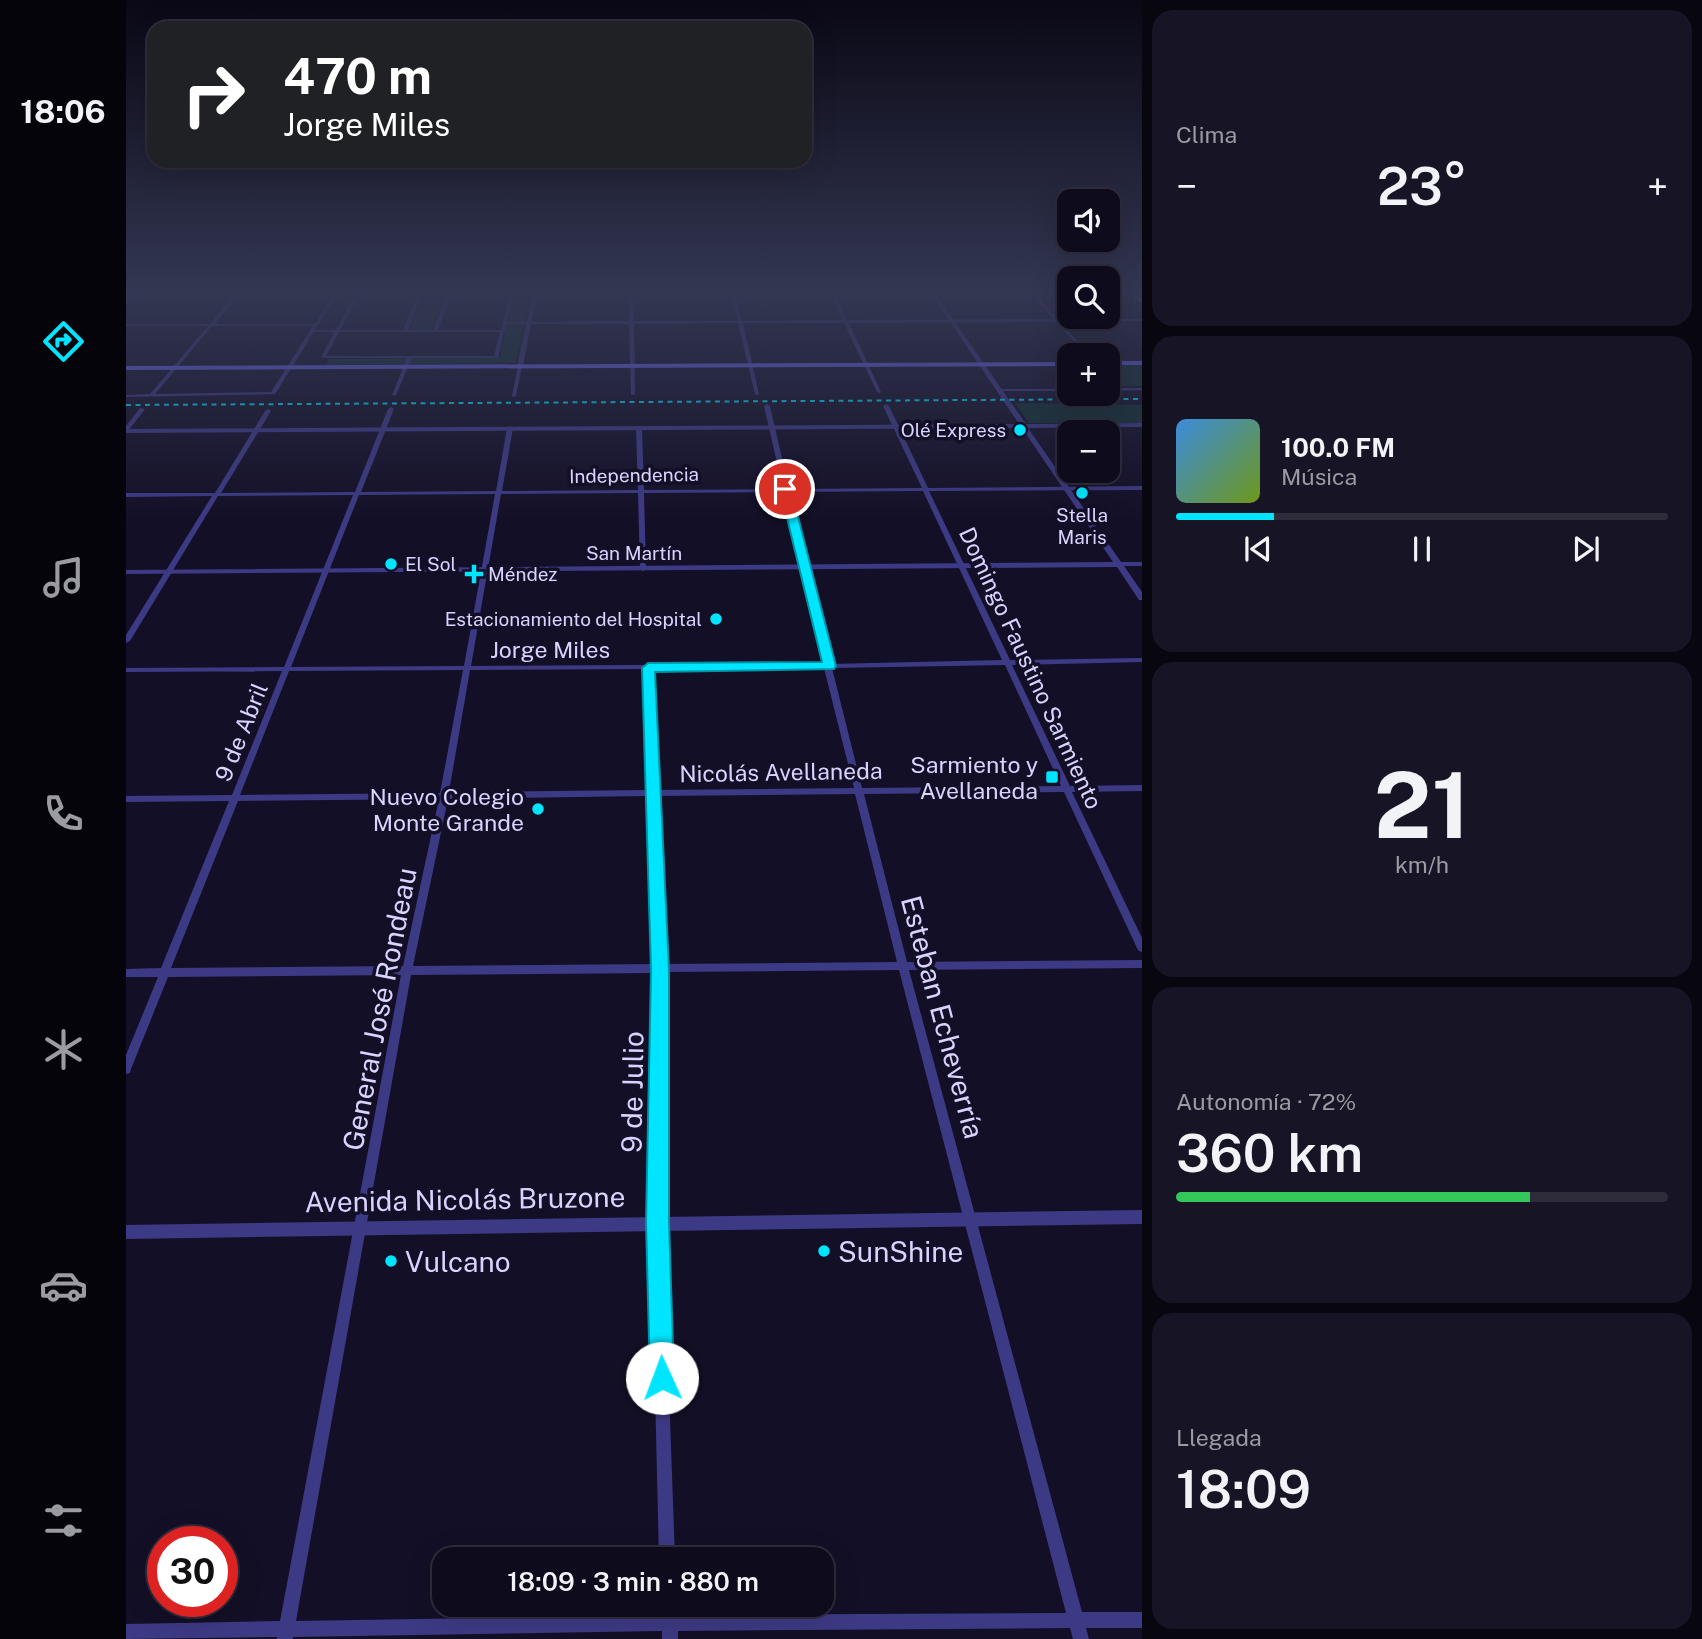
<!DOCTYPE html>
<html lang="es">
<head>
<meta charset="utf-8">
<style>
	:root { --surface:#0e0b1c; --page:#171425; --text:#f1f3f6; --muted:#9b9ba3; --line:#2e2b3b; --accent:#00e5ff }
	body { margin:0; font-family:"Public Sans",sans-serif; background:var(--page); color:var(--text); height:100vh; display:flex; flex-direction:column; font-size:26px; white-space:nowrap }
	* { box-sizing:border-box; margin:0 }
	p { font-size:23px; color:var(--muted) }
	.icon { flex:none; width:38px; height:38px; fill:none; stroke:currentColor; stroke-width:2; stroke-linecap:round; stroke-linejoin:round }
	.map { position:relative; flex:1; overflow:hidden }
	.details { display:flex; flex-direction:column; gap:10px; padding:10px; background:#08060f; width:560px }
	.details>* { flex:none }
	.banner { position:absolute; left:21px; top:21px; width:665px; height:147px; border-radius:21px; box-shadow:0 7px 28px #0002,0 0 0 2px var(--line); background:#202124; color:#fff; overflow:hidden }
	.buttons { position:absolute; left:931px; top:189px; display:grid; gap:14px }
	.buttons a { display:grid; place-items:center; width:63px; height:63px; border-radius:14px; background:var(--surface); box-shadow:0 7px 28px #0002,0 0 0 2px var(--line); font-size:35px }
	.speed { position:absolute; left:21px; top:1526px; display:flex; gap:14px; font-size:35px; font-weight:700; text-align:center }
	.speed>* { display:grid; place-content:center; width:91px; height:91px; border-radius:50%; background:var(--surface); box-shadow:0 7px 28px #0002,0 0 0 2px var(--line); line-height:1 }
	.speed .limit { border:10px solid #d22; background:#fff; color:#111 }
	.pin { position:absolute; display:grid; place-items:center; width:60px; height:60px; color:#fff; margin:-30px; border:4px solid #fff; border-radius:50%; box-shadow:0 2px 7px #0007 }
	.me { position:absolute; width:77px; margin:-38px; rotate:358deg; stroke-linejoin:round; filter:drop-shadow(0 0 5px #0008) }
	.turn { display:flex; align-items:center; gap:24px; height:147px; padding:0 21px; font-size:32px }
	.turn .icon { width:91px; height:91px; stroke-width:2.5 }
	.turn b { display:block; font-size:49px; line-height:60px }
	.big { font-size:52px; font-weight:600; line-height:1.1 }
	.details .widget { flex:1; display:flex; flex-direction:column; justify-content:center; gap:10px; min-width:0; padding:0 24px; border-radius:21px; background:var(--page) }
	.details .dial { align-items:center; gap:0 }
	.dial b { font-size:91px; line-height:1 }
	.song { display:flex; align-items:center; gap:21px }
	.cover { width:84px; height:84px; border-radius:10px; background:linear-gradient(135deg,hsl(210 70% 55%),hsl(80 70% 35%)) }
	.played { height:7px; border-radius:4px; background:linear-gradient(90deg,var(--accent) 20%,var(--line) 20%) }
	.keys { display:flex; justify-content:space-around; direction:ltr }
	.heat { display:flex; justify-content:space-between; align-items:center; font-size:38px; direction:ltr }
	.charge { height:10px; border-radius:5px; background:linear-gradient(90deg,#34c759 72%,var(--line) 0) }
	.trip { position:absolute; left:306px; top:1547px; width:402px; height:70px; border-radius:21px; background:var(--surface); box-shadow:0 7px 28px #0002,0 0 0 2px var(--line); font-weight:600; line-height:70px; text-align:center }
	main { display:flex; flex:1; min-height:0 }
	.tabs { display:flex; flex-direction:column; width:126px; justify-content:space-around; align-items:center; background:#06040b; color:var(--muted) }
	.tabs .icon { width:49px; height:49px }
	.tabs .on { color:var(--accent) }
	.tabs b { font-size:32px; color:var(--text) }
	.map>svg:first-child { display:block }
</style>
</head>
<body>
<main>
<nav class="tabs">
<b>18:06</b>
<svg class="icon on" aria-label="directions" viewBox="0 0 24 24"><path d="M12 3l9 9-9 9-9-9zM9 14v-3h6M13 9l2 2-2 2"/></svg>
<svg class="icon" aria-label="music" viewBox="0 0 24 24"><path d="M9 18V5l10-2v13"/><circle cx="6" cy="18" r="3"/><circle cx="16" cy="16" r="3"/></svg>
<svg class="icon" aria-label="phone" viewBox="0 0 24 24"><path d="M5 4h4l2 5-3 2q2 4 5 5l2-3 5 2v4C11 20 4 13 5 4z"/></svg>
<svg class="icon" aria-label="climate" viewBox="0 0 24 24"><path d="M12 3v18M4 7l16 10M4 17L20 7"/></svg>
<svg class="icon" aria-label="car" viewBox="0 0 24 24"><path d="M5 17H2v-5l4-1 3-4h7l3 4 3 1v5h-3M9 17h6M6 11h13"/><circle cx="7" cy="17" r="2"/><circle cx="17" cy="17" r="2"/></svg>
<svg class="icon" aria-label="filters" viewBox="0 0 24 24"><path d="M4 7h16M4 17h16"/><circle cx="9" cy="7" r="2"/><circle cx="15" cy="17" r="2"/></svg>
</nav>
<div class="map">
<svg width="1016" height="1639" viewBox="0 0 1016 1639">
	<rect width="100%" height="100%" fill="#130f26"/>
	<g fill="#12302f">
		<polygon points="299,292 321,292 306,330 284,330"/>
		<polygon points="388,292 405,292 390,363 200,365 203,359 374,358"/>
		<polygon points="982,364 1016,364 1016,386 996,386 982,371"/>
		<polygon points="889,403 1016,405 1016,423 903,423"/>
	</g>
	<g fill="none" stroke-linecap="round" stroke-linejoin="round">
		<g fill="#3d3a85" fill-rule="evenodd">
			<path d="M111 292H115L89 324H189L209 292H213L189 330H210L231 292H235L214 330H277L293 292H297L282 330H307L322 292H326L312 330H375L384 292H388L381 322 503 321V292H507L508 321H612L605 292H609L616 321 717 320 704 292H708L721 320 927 319 903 292H907L932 319H1016V321L934 322 964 355H960L930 322 723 323 755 392 753 393 751 392 718 323H617L633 394 631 395 629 394 612 323 508 324 509 394 507 395 505 394 503 324H380L379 330 380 331 378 332 372 358H286L270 395 268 396 266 395 281 358H195L208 332H188L149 394 0 397V395L24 394 82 326H0V324H84ZM86 326H187L145 392 29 394ZM213 332H374L368 356H200Z"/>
			<polygon points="394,365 396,366 390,396 388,397 386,396 392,366"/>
			<polygon points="982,376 994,388 1016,388 1016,390 982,391 982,389 989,388 982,380"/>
			<polygon points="875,389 943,389 943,391 873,391 873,390"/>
			<path d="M641 404 644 406 663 489 796 488 757 406 760 404 763 406 802 488 1016 486V490L803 491 884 660 1016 658V662L886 665 944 786 1016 785V791L946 792 1016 938V952L1013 951 1011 948 938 792 738 794 781 962 1016 960V968L783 970 956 1612H1016V1628H960L963 1639H947L944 1628 552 1631V1639H536V1631L167 1637V1639H151V1637L0 1639V1624L154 1621 275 975 42 977 5 1069 4 1073 0 1074V1055L32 977H0V969L35 968 103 801 0 802V796L106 795 156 671 0 672V668L158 667 227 495 92 496 4 641 0 643V635L86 496 0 497V493H89L139 411 142 409 145 411 95 493 229 492 262 409 265 407 268 409 235 492 370 491 381 428 384 426 387 428 376 491 512 490 510 428 513 426 516 428 518 490 657 489 638 406ZM797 491 876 660 704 664 664 492ZM658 492 697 664 345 666 375 494 512 493 514 569 517 571 520 569 518 493ZM369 494 338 666 165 667 233 495ZM879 665 935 786 736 788 706 668ZM698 668 728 788 529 790 526 669ZM518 669 521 790 323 792 344 670ZM337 670 314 793 114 795 163 671ZM729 794 771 962 539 964 529 796ZM521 796 529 964 287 966 322 799ZM313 799 277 966 45 968 112 801ZM773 970 940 1613 551 1615V1605H535V1615L170 1621 285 975 529 973 525 1222 533 1559H549L537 1222 539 972Z"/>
			<polygon points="14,408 19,409 2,431 0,432 0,426"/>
		</g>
		<g fill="#3d3a85" fill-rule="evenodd">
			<polygon points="10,292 15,292 0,306 0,301"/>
			<polygon points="407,292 411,292 397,366 394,368 391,366"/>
			<polygon points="804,292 808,292 900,424 1016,423 1016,427 902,428 995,562 1016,562 1016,566 998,566 1016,592 1016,600 1013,600 991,567 0,574 0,570 987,562 896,428 0,433 0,429 893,424"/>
			<polygon points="1016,1210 1016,1224 0,1239 0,1225"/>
		</g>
		<g fill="#6f6bff" fill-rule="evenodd">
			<polygon points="1002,292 1008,292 1016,299 1016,304"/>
			<rect x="982" y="361" width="34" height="4"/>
			<polygon points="943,362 943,366 0,370 0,366"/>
		</g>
		<polyline stroke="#00e5ff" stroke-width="2" stroke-dasharray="5 4.5" stroke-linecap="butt" points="0,405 1016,399"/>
	</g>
	<linearGradient id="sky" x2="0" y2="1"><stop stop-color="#0a0815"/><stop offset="0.56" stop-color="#333752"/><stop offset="1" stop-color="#333752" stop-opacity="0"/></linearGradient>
	<rect width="1016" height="521" fill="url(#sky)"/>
	<polygon fill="#00e5ff" stroke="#0095a6" stroke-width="2" points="659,486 665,489 710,666 708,669 529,672 543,970 543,1222 548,1378 545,1386 536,1390 527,1386 524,1378 520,1222 525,970 516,668 522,663 696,662 654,489"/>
	<g fill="#00e5ff" stroke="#130f26" stroke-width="2.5">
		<circle cx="894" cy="430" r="7"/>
		<circle cx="956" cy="493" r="7"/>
		<circle cx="265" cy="564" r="7"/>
		<path d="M344.5 563.5h7v7h7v7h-7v7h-7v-7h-7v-7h7z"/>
		<circle cx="590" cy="619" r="7"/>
		<rect x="919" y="770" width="14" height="14" rx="3.5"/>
		<circle cx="412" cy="809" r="7"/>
		<circle cx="698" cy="1251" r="7"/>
		<circle cx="265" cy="1261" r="7"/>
	</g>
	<g text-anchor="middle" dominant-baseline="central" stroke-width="7" stroke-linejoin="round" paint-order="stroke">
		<g font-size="19" fill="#d9d4ff" stroke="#130f26" text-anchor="end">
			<text x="880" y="430">Olé Express</text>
			<text x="956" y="515" text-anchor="middle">Stella<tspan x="956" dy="22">Maris</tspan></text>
			<text x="279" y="564" text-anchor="start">El Sol</text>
			<text x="362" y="574" text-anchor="start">Méndez</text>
			<text x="576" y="619">Estacionamiento del Hospital</text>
		</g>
		<g font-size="19" fill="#d9d4ff" stroke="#130f26">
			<text transform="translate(508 475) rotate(-1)">Independencia</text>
			<text x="508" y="553">San Martín</text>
		</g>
		<g font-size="23" fill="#d9d4ff" stroke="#130f26">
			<text x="424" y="649">Jorge Miles</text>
			<text transform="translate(905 668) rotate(65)">Domingo Faustino Sarmiento</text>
			<text transform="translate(115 732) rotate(-68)">9 de Abril</text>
			<text transform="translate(655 772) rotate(-1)">Nicolás Avellaneda</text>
		</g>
		<g font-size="23" fill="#d9d4ff" stroke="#130f26" text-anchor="end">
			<text x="912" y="764">Sarmiento y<tspan x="912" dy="26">Avellaneda</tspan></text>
			<text x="398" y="796">Nuevo Colegio<tspan x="398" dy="26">Monte Grande</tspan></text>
		</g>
		<g font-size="28" fill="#d9d4ff" stroke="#130f26">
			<text transform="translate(253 1009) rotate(-79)">General José Rondeau</text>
			<text transform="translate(817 1017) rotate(75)">Esteban Echeverría</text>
			<text transform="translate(506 1092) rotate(-89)">9 de Julio</text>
			<text transform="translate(339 1199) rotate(-1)">Avenida Nicolás Bruzone</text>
		</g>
		<g font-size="28" fill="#d9d4ff" stroke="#130f26" text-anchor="start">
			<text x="712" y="1251">SunShine</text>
			<text x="279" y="1261">Vulcano</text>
		</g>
	</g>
</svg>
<div class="buttons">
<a><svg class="icon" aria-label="sound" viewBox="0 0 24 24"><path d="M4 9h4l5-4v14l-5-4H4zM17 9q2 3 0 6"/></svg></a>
<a><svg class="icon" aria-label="search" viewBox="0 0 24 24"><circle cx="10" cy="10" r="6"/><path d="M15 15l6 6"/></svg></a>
<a>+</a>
<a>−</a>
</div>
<div class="speed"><div class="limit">30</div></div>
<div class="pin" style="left:659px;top:489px;background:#d93025"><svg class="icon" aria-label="arrive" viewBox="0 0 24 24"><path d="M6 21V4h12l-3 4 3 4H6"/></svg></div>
<svg class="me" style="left:536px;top:1378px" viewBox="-20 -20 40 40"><circle r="19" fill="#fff"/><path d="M0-13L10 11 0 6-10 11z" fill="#00e5ff"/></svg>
<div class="trip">18:09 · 3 min · 880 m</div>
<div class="banner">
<div class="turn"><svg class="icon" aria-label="right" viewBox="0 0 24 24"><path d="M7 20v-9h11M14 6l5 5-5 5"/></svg><div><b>470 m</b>Jorge Miles</div></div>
</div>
</div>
<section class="details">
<div class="widget"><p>Clima</p>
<div class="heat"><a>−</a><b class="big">23°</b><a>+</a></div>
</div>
<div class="widget">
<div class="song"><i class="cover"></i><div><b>100.0 FM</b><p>Música</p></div></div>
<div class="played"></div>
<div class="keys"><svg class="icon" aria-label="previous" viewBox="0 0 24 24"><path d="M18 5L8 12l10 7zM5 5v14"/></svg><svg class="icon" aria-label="pause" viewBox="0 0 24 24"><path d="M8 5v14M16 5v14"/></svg><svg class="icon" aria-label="next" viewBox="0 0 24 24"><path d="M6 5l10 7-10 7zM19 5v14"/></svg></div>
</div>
<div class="widget dial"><b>21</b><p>km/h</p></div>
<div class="widget"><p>Autonomía · 72%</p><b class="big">360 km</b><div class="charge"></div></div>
<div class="widget"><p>Llegada</p><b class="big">18:09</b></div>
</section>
</main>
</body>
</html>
